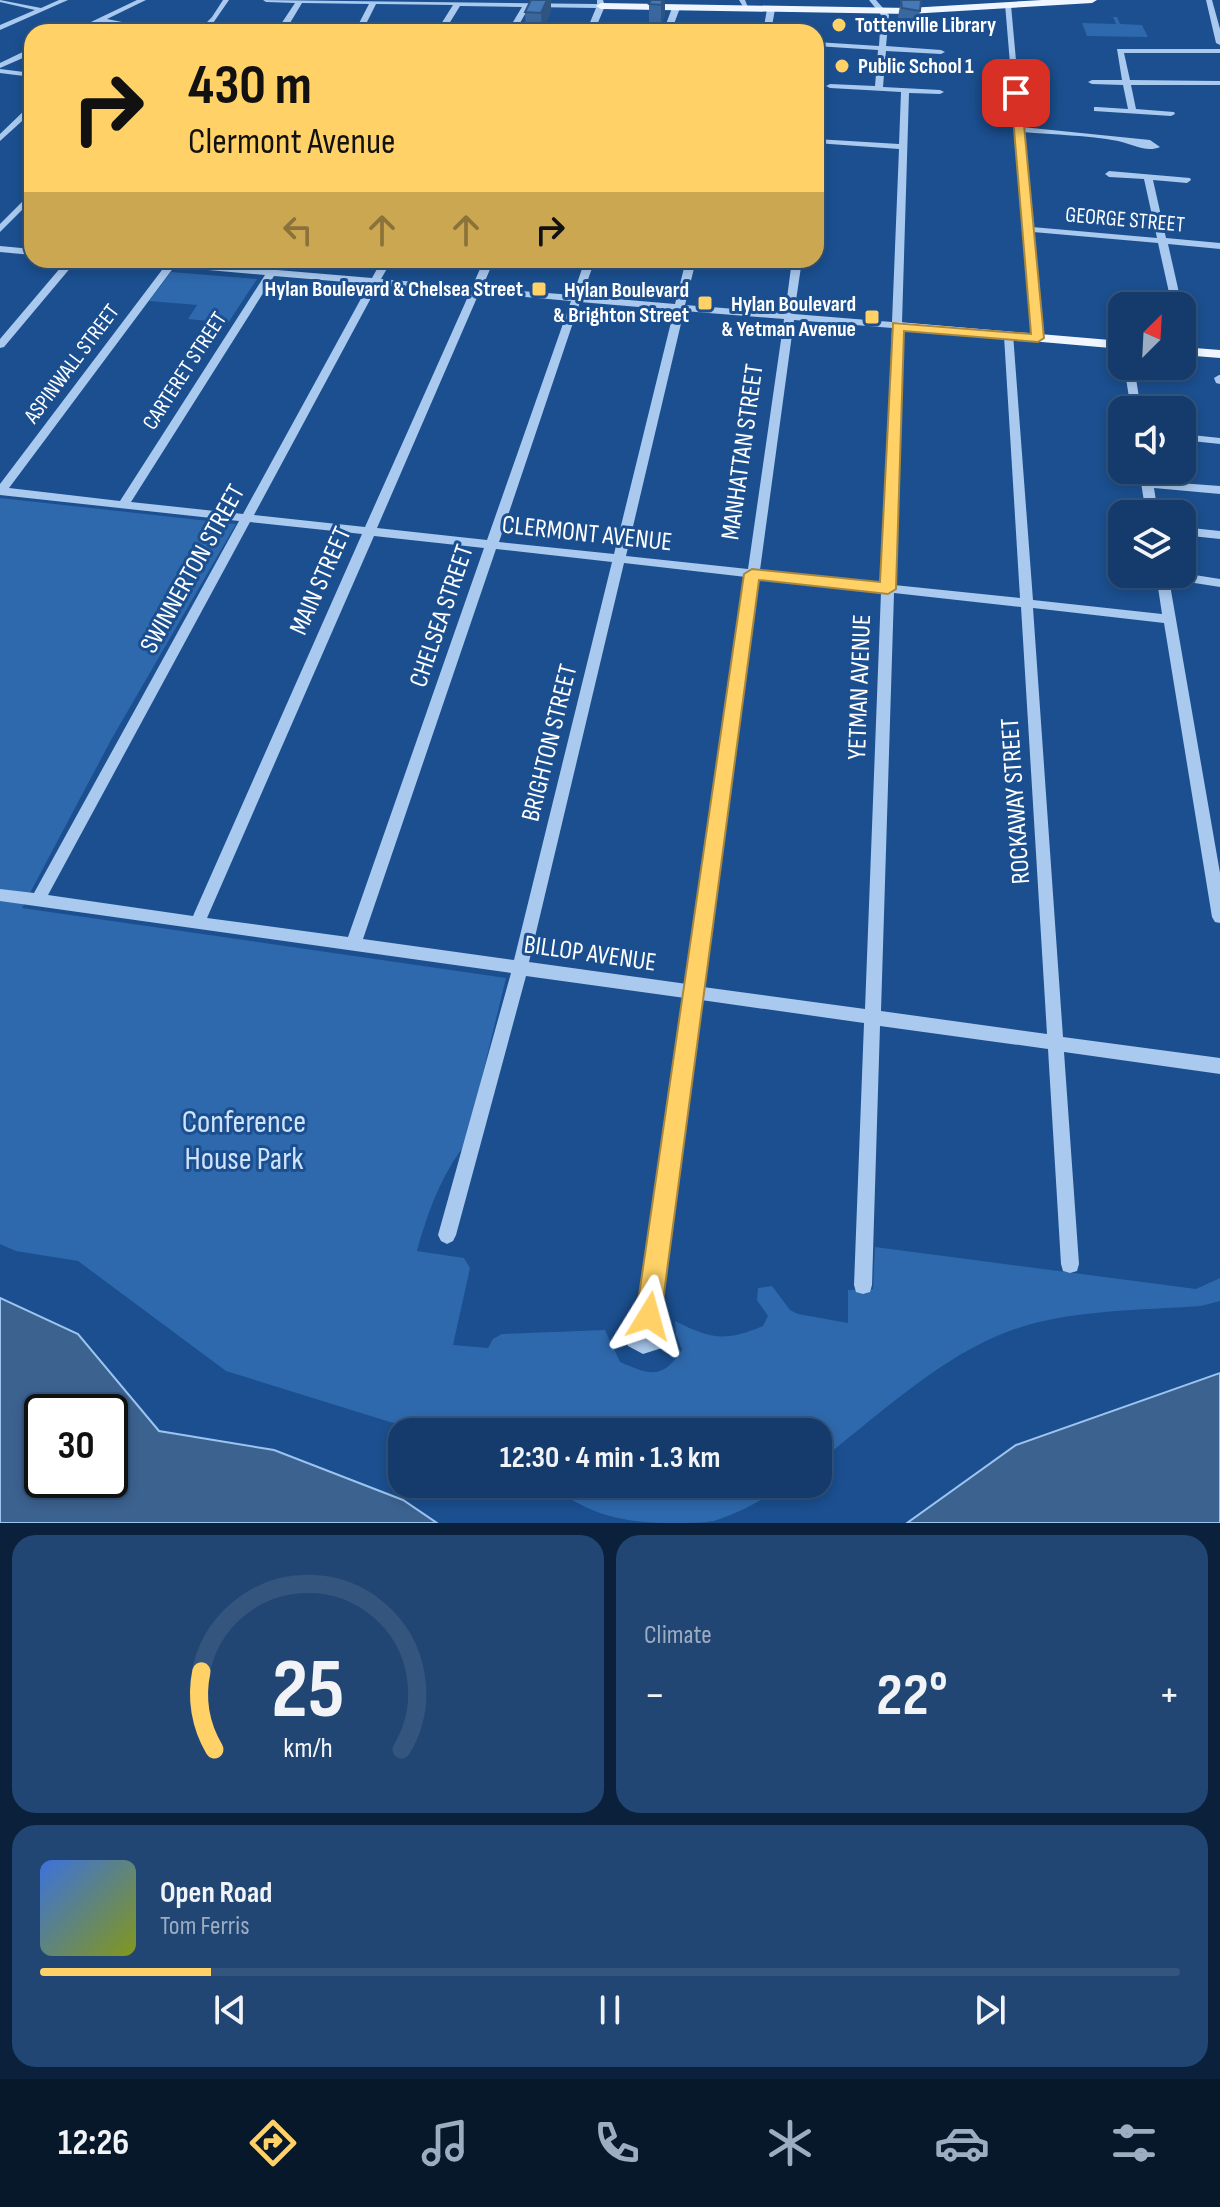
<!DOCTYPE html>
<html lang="en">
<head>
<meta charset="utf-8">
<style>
	:root { --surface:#143b6b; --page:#214673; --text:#f1f3f6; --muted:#9dadc1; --line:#33557e; --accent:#ffd166 }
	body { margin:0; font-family:"Sofia Sans Condensed",sans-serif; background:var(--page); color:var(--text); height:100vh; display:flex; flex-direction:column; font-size:30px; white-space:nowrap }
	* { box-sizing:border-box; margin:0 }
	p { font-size:26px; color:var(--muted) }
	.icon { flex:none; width:44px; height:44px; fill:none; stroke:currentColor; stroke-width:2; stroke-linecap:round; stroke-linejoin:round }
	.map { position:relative; height:1523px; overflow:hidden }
	.side { display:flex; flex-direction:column; gap:12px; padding:12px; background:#0b203b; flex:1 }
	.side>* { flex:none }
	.hud { position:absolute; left:24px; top:24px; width:800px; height:244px; border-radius:24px; box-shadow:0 4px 12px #0003,0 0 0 2px var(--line); background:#ffd166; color:#111; overflow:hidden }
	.needle { width:52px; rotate:24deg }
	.controls { position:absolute; left:1108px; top:292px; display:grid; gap:16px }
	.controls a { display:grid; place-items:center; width:88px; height:88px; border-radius:16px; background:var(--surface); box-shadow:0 4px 12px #0003,0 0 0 2px var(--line); font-size:40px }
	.speed { position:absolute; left:24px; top:1394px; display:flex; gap:16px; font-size:40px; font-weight:700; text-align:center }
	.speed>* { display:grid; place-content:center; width:104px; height:104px; border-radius:50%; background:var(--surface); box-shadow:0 4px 12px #0003,0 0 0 2px var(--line); line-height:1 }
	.speed .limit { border:4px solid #111; border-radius:12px; background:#fff; color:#111 }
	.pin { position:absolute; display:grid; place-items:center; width:68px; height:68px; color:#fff; margin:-34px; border-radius:16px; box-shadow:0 4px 12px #0006 }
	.me { position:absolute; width:88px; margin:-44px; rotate:8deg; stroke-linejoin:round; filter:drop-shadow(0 0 6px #0008) }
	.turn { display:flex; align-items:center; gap:28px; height:168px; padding:0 32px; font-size:36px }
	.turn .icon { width:104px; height:104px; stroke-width:2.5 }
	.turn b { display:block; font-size:56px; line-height:68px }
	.lanes { display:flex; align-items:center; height:76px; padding:0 32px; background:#0003; justify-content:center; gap:40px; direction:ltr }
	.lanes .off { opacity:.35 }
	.big { font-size:60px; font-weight:700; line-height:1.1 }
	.side .tile { flex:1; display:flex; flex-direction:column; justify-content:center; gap:12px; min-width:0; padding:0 28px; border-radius:24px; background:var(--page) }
	.side .dial { align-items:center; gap:0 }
	.dial svg { height:208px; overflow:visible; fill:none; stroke:var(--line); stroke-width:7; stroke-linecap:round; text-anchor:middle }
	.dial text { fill:var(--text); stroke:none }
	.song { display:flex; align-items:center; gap:24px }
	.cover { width:96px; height:96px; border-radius:12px; background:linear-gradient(135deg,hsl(220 70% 55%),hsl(70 70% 35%)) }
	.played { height:8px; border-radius:4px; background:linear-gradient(90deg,var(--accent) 15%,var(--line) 15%) }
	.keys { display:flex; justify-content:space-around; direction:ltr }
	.heat { display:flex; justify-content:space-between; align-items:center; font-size:44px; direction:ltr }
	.side .tiles { flex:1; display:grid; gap:12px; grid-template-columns:1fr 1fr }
	.tile:last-child { grid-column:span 2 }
	.trip { position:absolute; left:388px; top:1418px; width:444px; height:80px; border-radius:24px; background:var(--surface); box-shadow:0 4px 12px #0003,0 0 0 2px var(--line); font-weight:700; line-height:80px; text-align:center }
	.dock { display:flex; height:128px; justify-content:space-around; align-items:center; background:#08182b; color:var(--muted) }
	.dock .icon { width:56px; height:56px }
	.dock .active { color:var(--accent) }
	.dock b { font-size:36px; color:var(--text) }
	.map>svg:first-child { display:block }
</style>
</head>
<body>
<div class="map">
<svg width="1220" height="1523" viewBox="0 0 1220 1523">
	<rect width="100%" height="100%" fill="#1b4f8f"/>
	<g fill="#2e69ad">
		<polygon points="1113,17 1117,17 1120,24 1142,25 1148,37 1087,36 1082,23 1116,24"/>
		<polygon points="171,272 257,279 228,323 188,319 197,305 149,301"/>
		<path d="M0 498 236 524 111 740 22 908 506 978 466 1143C441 1176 428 1211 417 1251L464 1258 470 1268 453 1345 488 1348 493 1339 502 1334 605 1330 620 1362C650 1375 662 1380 682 1350L676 1334 675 1321C711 1339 725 1342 763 1326L768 1316 757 1300 758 1288 772 1286 790 1310 798 1314 848 1323V1290L873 1289 875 1247 1196 1289 1220 1278V1301L1201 1306C1134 1311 1059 1309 997 1336 933 1363 873 1420 818 1462V1432H434L390 1422 226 1371 78 1261 16 1251 0 1244Z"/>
		<path d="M547 1484H786C764 1499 740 1513 714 1521 702 1523 688 1523 676 1523 622 1523 592 1516 547 1484Z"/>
	</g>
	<g fill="#3c6290" stroke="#9cc4f0" stroke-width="2" fill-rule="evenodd">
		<path d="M0 1298 78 1334 159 1431 274 1450 403 1500 437 1523H0ZM42 1412H110V1480H42Z"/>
		<polygon points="1220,1373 1220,1523 907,1523 1016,1445"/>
	</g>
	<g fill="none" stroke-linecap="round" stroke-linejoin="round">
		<g fill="#a9c9ee" fill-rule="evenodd">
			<polygon points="0,0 41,8 59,0 68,0 0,30 0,25 35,10 0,2"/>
			<path d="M137 0H146L107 19 137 25 203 26 212 17 223 0H229L211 26 279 27 295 3 266 2 263 0 597 4V0H603L605 6 594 32H586L596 8 529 7 515 32H507L522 7 460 6 444 32H436L453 5 376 4 362 32H197L199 30 137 29 101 22 80 32H70ZM302 3 369 4 356 29 287 28Z"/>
			<polygon points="739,0 745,0 749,10 745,10"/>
			<path d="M869 0H876L889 15 886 46 941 50 945 52 941 54 886 51 883 87 940 90 944 92 940 94 909 93 894 585 1020 598 1004 336 1013 334 1033 600 1162 614 1156 574 1182 573 1220 579V587L1169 579 1220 873V923L1215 922 1212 917 1164 623 1033 608 1063 1037 1220 1058V1074L1064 1052 1079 1264 1077 1271 1070 1273 1063 1271 1061 1264 1048 1049 880 1026 872 1285 870 1292 863 1294 856 1292 854 1285 864 1023 701 1000 659 1311 666 1318 670 1333 662 1348 643 1354 628 1346 622 1329 628 1314 641 1307 685 998 526 976 456 1235 453 1241 447 1244 441 1241 438 1235 511 973 0 901V889L34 893 239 521 0 495V484L165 266 125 263 120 260H179L178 262 268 269 274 260H284L277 270 372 278 382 260H392L381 279 472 287 484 260H494L482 288 573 295 585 260H595L582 296 675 304 686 260H696L685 305 785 313 792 260H802L794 314 892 322 899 149 816 143V139L899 144 901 92 830 88 826 86 830 84 875 86 878 50 816 46V42L879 46 881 15ZM174 267 265 275 120 501 9 488ZM274 276 369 284 243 514 131 502ZM378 285 470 292 365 527 254 515ZM479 293 571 301 487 540 377 528ZM580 302 674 310 614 554 499 542ZM684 311 784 319 748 569 626 556ZM794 320 892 328 881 583 760 570ZM250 522 362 534 193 916 48 895ZM374 536 484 548 348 937 207 918ZM496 549 612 562 514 960 363 939ZM624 563 746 577 687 984 529 962ZM759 578 881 592 865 1009 703 987ZM894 593 1021 607 1047 1034 881 1011ZM644 1325 650 1328 648 1334 642 1332Z"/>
			<polygon points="1206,0 1212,0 1220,29 1220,45 1216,43"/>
			<path d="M1005 4 1011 5 1022 127 1150 140 1160 147C1146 153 1132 144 1118 141 1087 135 1054 135 1023 132L1032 227 1157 238 1144 179 1109 177 1105 174 1109 171 1190 178 1191 180 1187 183 1153 180 1166 238 1220 243V249L1168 244 1182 306H1172L1158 243 1033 232 1043 338 1038 341 1033 338Z"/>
			<polygon points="676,6 680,8 671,32 663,32 672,8"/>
			<polygon points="771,7 775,9 771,32 763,32 767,9"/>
			<polygon points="29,49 32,49 32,54 0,68 0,63"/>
			<polygon points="1117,49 1220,49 1220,53 1124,53 1130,80 1220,81 1220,85 1131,85 1136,109 1174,112 1175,114 1171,116 1094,111 1094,107 1097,107 1128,109 1123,85 1092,84 1088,82 1092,80 1122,80"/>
			<polygon points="0,69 32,73 32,77 0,73"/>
			<polygon points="29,106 32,106 32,112 0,141 0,134"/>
			<polygon points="32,192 32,200 0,232 0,224"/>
			<polygon points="0,246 32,249 32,255 0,252"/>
			<polygon points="67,260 77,260 4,347 0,348 0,339"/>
			<polygon points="1124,366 1134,366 1141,410 1131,410"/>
			<polygon points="1219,375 1220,375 1220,384 1216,383 1214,378"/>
			<polygon points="1182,434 1220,438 1220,444 1182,440"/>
			<polygon points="1139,470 1151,470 1152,481 1220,486 1220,494 1154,488 1158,514 1146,514"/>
			<polygon points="1182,527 1220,531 1220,539 1182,535"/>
		</g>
		<g fill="#f0f6ff" fill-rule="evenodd">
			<polygon points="1042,0 1097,0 1092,3 909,14 601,9 596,6 601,3 909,8"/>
			<polygon points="898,322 1122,341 1122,349 893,329 891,326"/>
			<polygon points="1182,347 1220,350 1220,358 1182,355"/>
		</g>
	</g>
	<g fill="#3a679d">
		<polygon points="665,0 665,14 661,25 649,24 649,4"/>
		<polygon points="901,0 920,11 917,30 899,28 898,17"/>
		<polygon points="551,11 542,32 526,32 525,12"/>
	</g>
	<g fill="#305480">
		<polygon points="547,0 551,0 551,11 542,32 541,13"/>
		<polygon points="663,0 665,0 665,14 661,25 661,5"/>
	</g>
	<g fill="#4478b7" stroke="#305480" stroke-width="2">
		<polygon points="531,0 547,0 541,13 525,12"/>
		<polygon points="651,0 663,0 661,5 649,4"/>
		<polygon points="901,0 921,0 920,11 902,8"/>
	</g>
	<polygon fill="#ffd166" stroke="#a68842" stroke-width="2" points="1016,90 1021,93 1044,338 1038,342 904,331 896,589 888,594 759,580 661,1316 658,1325 649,1328 640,1325 636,1316 744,574 752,569 880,582 893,323 1031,334 1011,93"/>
	<g fill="#ffd166" stroke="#1b4f8f" stroke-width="3">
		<circle cx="839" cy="25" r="8"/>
		<circle cx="842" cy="66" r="8"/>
		<rect x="531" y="281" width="16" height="16" rx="4"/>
		<rect x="697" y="295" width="16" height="16" rx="4"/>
		<rect x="864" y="309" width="16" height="16" rx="4"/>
	</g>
	<g text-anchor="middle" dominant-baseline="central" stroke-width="6" stroke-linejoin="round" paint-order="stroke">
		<g font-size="22" font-weight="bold" fill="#fff" stroke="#1b4f8f" text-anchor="end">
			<text x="855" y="25" text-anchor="start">Tottenville Library</text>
			<text x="858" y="66" text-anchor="start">Public School 1</text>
			<text x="523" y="289">Hylan Boulevard &amp; Chelsea Street</text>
			<text x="689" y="290">Hylan Boulevard<tspan x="689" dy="25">&amp; Brighton Street</tspan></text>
			<text x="856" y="304">Hylan Boulevard<tspan x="856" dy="25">&amp; Yetman Avenue</tspan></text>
		</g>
		<g font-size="22" fill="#fff" stroke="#1b4f8f">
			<text transform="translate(1125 220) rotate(5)">GEORGE STREET</text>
			<text transform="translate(72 364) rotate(-53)">ASPINWALL STREET</text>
			<text transform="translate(185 371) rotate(-57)">CARTERET STREET</text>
		</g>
		<g font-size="26" fill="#fff" stroke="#1b4f8f">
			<text transform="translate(743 452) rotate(-82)">MANHATTAN STREET</text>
			<text transform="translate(587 534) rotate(6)">CLERMONT AVENUE</text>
			<text transform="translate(193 569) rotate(-61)">SWINNERTON STREET</text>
			<text transform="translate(321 581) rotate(-66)">MAIN STREET</text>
			<text transform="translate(442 616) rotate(-71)">CHELSEA STREET</text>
			<text transform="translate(860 687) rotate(-88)">YETMAN AVENUE</text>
			<text transform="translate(550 743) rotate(-76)">BRIGHTON STREET</text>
			<text transform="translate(1016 801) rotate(-94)">ROCKAWAY STREET</text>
			<text transform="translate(590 954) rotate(8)">BILLOP AVENUE</text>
		</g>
		<g font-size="32" fill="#cfe3fa" stroke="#1b4f8f">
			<text x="244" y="1122">Conference<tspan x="244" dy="37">House Park</tspan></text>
		</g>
	</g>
</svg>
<div class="controls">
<a><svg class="needle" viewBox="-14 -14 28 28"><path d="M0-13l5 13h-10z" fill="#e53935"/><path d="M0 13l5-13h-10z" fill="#9dadc1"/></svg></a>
<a><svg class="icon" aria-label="sound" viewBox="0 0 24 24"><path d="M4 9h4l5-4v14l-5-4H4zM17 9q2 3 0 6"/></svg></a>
<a><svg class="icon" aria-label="layers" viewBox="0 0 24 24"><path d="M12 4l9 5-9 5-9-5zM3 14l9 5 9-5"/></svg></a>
</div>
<div class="speed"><div class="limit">30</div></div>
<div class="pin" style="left:1016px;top:93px;background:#d93025"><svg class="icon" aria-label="arrive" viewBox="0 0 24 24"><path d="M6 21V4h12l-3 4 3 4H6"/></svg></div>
<svg class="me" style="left:649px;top:1316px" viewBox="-20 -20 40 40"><path d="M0-17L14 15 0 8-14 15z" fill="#ffd166" stroke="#fff" stroke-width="4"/></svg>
<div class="trip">12:30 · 4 min · 1.3 km</div>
<div class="hud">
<div class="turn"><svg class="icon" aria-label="right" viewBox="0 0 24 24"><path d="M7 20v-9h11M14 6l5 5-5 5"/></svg><div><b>430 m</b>Clermont Avenue</div></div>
<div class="lanes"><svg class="icon off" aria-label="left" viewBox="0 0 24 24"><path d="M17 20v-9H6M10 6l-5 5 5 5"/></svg><svg class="icon off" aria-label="ahead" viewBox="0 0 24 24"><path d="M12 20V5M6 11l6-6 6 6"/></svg><svg class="icon off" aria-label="ahead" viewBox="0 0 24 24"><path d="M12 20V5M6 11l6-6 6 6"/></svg><svg class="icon" aria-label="right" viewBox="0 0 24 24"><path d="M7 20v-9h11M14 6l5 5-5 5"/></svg></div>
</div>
</div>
<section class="side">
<div class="tiles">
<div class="tile dial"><svg viewBox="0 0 100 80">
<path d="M14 69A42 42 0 1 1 86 69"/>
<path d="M14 69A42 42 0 0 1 9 39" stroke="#ffd166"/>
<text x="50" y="56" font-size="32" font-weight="700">25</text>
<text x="50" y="72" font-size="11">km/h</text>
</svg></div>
<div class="tile"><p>Climate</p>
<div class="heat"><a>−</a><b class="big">22°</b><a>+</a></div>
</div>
<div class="tile">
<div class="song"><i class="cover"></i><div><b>Open Road</b><p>Tom Ferris</p></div></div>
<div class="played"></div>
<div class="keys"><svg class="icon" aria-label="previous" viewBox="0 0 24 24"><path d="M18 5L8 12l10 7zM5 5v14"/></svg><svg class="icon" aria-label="pause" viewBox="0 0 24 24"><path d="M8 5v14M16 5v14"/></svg><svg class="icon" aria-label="next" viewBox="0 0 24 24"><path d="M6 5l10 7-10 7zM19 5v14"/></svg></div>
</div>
</div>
</section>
<nav class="dock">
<b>12:26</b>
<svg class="icon active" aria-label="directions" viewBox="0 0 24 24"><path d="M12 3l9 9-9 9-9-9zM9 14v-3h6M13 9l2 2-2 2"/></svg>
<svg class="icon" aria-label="music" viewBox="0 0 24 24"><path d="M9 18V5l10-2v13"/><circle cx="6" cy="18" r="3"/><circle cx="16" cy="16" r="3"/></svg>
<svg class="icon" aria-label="phone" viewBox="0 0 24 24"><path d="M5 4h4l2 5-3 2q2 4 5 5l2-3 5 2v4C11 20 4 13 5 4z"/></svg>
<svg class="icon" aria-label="climate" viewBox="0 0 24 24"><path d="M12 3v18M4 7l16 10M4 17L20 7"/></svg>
<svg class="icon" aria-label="car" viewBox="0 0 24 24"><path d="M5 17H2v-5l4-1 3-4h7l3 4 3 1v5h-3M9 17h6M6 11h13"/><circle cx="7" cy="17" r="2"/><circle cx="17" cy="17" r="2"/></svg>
<svg class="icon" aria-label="filters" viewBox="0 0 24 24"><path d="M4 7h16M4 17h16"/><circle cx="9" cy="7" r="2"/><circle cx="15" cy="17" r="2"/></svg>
</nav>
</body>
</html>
